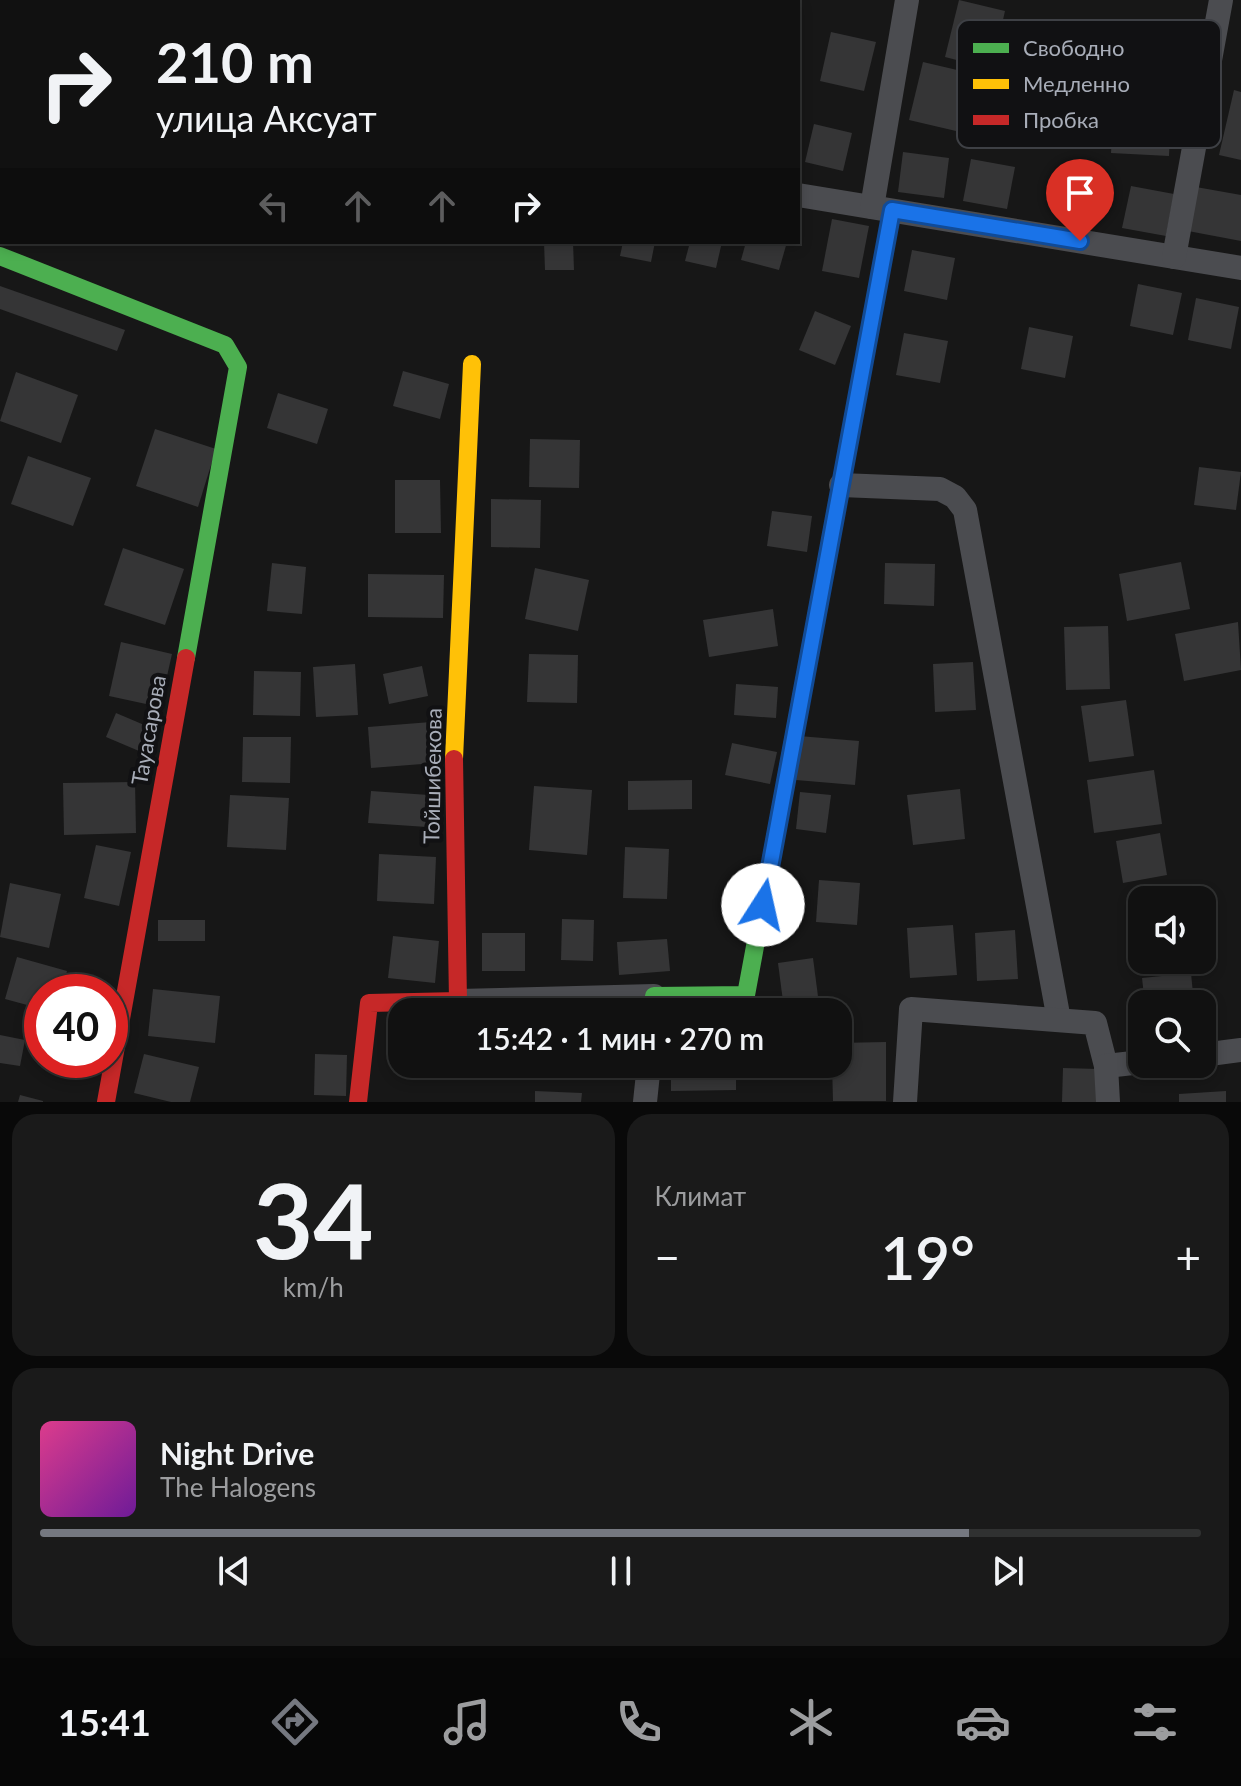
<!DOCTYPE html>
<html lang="ru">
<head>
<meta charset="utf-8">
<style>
	:root { --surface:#111; --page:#1a1a1a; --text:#f1f3f6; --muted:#9c9d9f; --line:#303131; --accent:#757880 }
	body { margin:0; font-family:Lato,sans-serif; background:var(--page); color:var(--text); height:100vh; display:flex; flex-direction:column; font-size:30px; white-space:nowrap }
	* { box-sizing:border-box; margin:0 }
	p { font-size:26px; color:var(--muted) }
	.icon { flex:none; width:44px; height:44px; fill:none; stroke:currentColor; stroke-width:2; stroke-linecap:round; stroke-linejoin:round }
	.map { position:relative; height:1102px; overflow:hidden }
	.sheet { display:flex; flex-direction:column; gap:12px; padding:12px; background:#090909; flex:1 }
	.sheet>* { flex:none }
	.guide { position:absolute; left:0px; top:0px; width:800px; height:244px; box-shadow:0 4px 12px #0003,0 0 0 2px var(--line); background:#111; color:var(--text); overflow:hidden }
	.controls { position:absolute; left:1128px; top:886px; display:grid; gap:16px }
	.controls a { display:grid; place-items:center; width:88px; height:88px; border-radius:16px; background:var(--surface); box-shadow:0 4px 12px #0003,0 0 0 2px var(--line); font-size:40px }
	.speed { position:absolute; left:24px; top:974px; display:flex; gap:16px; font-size:40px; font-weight:700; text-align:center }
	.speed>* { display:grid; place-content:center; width:104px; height:104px; border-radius:50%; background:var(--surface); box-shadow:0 4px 12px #0003,0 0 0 2px var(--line); line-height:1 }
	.speed .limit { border:12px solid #d22; background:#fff; color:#111 }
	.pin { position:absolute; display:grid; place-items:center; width:68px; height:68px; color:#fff; margin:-82px -34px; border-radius:50% 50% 50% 0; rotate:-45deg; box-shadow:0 0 8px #0007 }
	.pin .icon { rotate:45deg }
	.me { position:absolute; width:88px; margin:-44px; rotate:10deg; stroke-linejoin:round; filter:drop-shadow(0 0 6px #0008) }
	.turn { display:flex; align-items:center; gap:28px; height:168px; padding:0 24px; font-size:36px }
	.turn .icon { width:104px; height:104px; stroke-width:2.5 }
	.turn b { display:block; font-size:56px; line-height:68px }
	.lanes { display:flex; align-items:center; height:76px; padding:0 24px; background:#0003; justify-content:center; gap:40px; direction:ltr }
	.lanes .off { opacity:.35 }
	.big { font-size:60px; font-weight:600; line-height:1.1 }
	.sheet .tile { flex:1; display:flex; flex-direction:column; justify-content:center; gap:12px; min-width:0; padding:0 28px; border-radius:24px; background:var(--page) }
	.sheet .dial { align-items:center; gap:0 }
	.dial b { font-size:104px; line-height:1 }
	.song { display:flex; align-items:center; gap:24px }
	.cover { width:96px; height:96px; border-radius:12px; background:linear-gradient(135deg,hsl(330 70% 55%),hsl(280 70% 35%)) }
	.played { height:8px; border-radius:4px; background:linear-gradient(90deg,var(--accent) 80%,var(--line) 80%) }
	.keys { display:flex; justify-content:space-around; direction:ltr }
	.heat { display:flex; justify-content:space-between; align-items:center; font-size:44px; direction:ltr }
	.sheet .tiles { flex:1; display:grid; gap:12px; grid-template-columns:1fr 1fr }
	.tile:last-child { grid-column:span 2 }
	.trip { position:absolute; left:388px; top:998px; width:464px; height:80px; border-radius:24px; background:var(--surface); box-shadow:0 4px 12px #0003,0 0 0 2px var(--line); font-weight:600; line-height:80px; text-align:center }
	.tabs { display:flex; height:128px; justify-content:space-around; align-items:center; background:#070707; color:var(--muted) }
	.tabs .icon { width:56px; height:56px }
	.tabs .current { color:var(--accent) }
	.tabs b { font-size:36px; color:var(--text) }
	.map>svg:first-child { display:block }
</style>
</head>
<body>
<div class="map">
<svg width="1241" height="1102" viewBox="0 0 1241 1102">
	<rect width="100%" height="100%" fill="#171717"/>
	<g fill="#353536">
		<polygon points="959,0 1005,11 992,69 945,57"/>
		<polygon points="831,32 876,42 864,91 820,81"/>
		<polygon points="923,62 970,73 956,131 909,120"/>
		<polygon points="1234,90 1241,92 1241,160 1219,155"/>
		<polygon points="1114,110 1171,113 1169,156 1111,153"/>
		<polygon points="814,124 852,133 843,171 805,162"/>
		<polygon points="903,152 949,158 944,198 898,192"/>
		<polygon points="971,159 1015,167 1007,209 963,201"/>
		<polygon points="1131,186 1174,194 1166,236 1122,228"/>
		<polygon points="1196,187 1241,195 1241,241 1188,231"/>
		<polygon points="832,219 869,226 859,278 822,271"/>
		<polygon points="544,242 573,242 574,270 545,270"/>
		<polygon points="623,242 655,242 651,262 620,256"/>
		<polygon points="690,242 722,242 716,268 685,261"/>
		<polygon points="746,242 787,242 779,270 741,260"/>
		<polygon points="912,250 955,258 947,300 904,291"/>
		<polygon points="1138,284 1182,293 1173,335 1130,326"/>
		<polygon points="0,286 125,330 117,351 0,309"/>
		<polygon points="1196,298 1239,307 1231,349 1188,340"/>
		<polygon points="815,311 851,326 835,365 799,350"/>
		<polygon points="1029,327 1073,336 1065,378 1021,369"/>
		<polygon points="904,333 948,341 940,383 896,375"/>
		<polygon points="403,371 449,384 440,419 393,406"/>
		<polygon points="16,372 78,395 61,443 0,421"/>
		<polygon points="278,393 328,409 317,444 267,428"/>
		<polygon points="155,429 216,449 198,507 136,486"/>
		<polygon points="530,439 580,440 579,488 529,487"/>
		<polygon points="28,456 91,478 73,526 11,504"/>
		<polygon points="1199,467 1241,472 1236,510 1194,505"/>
		<polygon points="395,480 440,480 441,533 395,533"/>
		<polygon points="491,499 541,500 540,548 491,547"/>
		<polygon points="772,511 812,516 807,552 767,546"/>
		<polygon points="123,548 184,569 165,625 104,605"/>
		<polygon points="1181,562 1190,609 1127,621 1119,574"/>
		<polygon points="272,563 306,567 302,614 267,611"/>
		<polygon points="885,563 935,564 934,606 884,604"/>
		<polygon points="535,568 589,580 578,631 525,619"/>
		<polygon points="368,574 444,575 443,618 368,617"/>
		<polygon points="773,609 778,646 709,657 703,620"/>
		<polygon points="1238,622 1241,670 1184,681 1175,634"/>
		<polygon points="1108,626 1110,689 1066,690 1064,627"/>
		<polygon points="121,642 172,654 160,707 109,696"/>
		<polygon points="529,654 578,655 577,703 527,702"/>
		<polygon points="973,662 976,710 935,712 933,664"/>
		<polygon points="355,664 358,715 316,717 313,667"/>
		<polygon points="422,666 428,696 389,704 383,674"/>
		<polygon points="254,671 301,672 300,716 253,715"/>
		<polygon points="736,684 778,687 776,718 734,715"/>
		<polygon points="1126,700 1134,756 1089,762 1081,706"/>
		<polygon points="116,713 149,727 139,751 106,737"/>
		<polygon points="431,722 435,763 371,768 368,727"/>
		<polygon points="799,736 859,741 855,785 796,780"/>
		<polygon points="243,737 291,737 290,783 242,782"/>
		<polygon points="732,743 777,752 770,784 725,775"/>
		<polygon points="1154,770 1162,824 1094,833 1087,780"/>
		<polygon points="692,780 692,809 628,810 628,781"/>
		<polygon points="135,782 136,833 64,835 63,783"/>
		<polygon points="534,786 592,790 587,855 529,850"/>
		<polygon points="960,789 965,839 913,845 907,795"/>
		<polygon points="371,791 429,795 427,827 368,823"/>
		<polygon points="800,792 831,795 826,833 796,829"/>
		<polygon points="230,795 289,798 286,850 227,847"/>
		<polygon points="1160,833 1167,875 1123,883 1116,841"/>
		<polygon points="96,845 131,852 119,906 84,898"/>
		<polygon points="625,847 669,849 667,899 623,898"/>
		<polygon points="379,854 436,857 434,904 377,901"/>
		<polygon points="819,880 860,883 857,925 816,922"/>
		<polygon points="10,883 61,894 49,948 0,937"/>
		<polygon points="1170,894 1171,900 1142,900 1142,960 1177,962 1141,967 1131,900"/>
		<polygon points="562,919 594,920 593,961 561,960"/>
		<rect x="158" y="920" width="47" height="21"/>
		<polygon points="953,925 957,975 910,978 907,928"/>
		<polygon points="1015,930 1018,979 977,981 975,933"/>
		<rect x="482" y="933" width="43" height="38"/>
		<polygon points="393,936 439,941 435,983 388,978"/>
		<polygon points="667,939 670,971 619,975 617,942"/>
		<polygon points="17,957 67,971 61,992 42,992 42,1009 5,999"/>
		<polygon points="813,958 819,1004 784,1009 778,963"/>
		<polygon points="1191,973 1194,1004 1145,1004 1142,978"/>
		<polygon points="153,989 220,996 215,1043 148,1036"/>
		<polygon points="0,1035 25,1040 20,1066 0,1063"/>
		<polygon points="886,1042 886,1101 833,1101 832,1064 838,1064 838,1043"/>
		<polygon points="144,1054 199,1067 190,1102 171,1102 134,1093"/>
		<polygon points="315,1054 347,1055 346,1096 314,1095"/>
		<polygon points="671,1064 736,1064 736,1090 671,1091"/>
		<polygon points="1063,1068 1098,1069 1098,1102 1062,1102"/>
		<polygon points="535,1091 582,1093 581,1102 535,1102"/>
		<polygon points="1226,1091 1226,1102 1179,1102 1179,1094"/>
		<polygon points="20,1095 43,1101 43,1102 18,1102"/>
	</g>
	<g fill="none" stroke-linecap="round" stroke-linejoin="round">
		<g stroke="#4b4c50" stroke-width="12">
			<polyline points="281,2 281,0"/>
			<polyline points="604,2 604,0"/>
		</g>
		<g stroke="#4b4c50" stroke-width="24">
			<polyline points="0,62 2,63"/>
			<polyline points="798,195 1241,268"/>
			<polyline points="872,207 907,0"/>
			<polyline points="1174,257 1221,0"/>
			<polyline points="841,485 940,489 955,497 965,510 1059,1020"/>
			<polyline points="458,1001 654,996"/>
			<polyline points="1202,1055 1241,1050"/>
			<polyline points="645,1102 649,1064"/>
			<polyline points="905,1102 911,1009 1095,1023 1106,1066"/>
			<polyline points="1108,1102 1106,1066 1142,1062"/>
		</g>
		<g stroke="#4caf50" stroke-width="18">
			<polyline points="0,256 225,345 238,367 186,658"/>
			<polyline points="653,1012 654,996 746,995 839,494"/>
		</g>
		<polyline stroke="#ffc107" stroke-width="18" points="454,759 472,364"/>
		<g stroke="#c62828" stroke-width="18">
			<polyline points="839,494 892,210"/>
			<polyline points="106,1102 186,658"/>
			<polyline points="358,1102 369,1003 458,1001 454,759"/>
		</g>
	</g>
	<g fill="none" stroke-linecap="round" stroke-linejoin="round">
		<g stroke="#114b97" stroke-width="20">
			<polyline id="route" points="763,905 892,210 1080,241"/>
		</g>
		<use href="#route" stroke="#1a73e8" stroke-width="14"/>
	</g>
	<g text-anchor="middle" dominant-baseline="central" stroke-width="8" stroke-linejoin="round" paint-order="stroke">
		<g font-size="22" fill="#a8adb8" stroke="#111113">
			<text transform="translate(148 730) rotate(-80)">Тауасарова</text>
			<text transform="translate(432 776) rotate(-89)">Тойшибекова</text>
		</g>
	</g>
	<rect x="957" y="20" width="264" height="128" rx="12" fill="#111113" stroke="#3e4045" stroke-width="2"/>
	<rect x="973" y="43" width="36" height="10" fill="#4caf50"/>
	<rect x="973" y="79" width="36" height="10" fill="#ffc107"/>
	<rect x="973" y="115" width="36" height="10" fill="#c62828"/>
	<g font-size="22" fill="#a8adb8">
		<text x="1023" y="56">Свободно</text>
		<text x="1023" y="92">Медленно</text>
		<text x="1023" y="128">Пробка</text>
	</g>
</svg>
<div class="controls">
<a><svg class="icon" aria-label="sound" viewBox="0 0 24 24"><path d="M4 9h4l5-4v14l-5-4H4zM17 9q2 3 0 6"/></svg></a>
<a><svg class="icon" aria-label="search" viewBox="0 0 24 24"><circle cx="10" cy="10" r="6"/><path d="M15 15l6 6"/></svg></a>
</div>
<div class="speed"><div class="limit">40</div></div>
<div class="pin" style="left:1080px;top:241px;background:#d93025"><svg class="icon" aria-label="arrive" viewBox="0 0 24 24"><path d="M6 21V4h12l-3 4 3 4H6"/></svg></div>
<svg class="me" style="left:763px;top:905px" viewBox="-20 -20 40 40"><circle r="19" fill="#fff"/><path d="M0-13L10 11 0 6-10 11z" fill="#1a73e8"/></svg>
<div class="trip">15:42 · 1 мин · 270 m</div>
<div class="guide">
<div class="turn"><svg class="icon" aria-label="right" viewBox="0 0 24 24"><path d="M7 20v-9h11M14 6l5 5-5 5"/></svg><div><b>210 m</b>улица Аксуат</div></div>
<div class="lanes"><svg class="icon off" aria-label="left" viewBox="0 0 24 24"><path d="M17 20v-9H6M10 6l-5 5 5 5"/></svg><svg class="icon off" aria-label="ahead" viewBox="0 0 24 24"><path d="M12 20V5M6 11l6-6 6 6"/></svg><svg class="icon off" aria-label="ahead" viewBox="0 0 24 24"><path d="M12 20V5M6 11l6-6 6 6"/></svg><svg class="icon" aria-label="right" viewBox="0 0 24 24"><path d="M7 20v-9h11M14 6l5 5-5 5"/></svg></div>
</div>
</div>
<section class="sheet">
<div class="tiles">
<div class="tile dial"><b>34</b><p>km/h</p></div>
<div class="tile"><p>Климат</p>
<div class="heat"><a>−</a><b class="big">19°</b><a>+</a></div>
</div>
<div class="tile">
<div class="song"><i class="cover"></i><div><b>Night Drive</b><p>The Halogens</p></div></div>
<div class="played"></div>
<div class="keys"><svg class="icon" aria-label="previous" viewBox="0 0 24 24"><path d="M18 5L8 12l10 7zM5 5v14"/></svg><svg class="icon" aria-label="pause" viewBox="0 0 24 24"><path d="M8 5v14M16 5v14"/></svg><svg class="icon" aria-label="next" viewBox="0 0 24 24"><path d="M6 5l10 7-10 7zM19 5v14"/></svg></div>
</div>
</div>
</section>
<nav class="tabs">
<b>15:41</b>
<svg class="icon current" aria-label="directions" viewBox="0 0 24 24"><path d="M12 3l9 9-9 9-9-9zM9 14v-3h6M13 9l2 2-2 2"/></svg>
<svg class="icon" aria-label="music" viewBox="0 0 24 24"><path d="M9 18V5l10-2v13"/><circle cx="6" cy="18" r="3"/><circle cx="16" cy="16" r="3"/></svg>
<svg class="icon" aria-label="phone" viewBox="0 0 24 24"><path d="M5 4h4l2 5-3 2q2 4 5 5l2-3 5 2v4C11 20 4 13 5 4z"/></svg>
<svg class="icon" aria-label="climate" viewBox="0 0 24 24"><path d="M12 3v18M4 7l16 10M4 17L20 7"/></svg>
<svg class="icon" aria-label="car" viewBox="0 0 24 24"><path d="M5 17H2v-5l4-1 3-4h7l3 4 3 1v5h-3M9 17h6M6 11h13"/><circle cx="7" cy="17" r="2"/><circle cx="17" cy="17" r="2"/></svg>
<svg class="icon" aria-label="filters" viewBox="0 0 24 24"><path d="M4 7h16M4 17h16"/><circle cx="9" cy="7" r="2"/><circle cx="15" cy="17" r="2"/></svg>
</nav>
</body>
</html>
